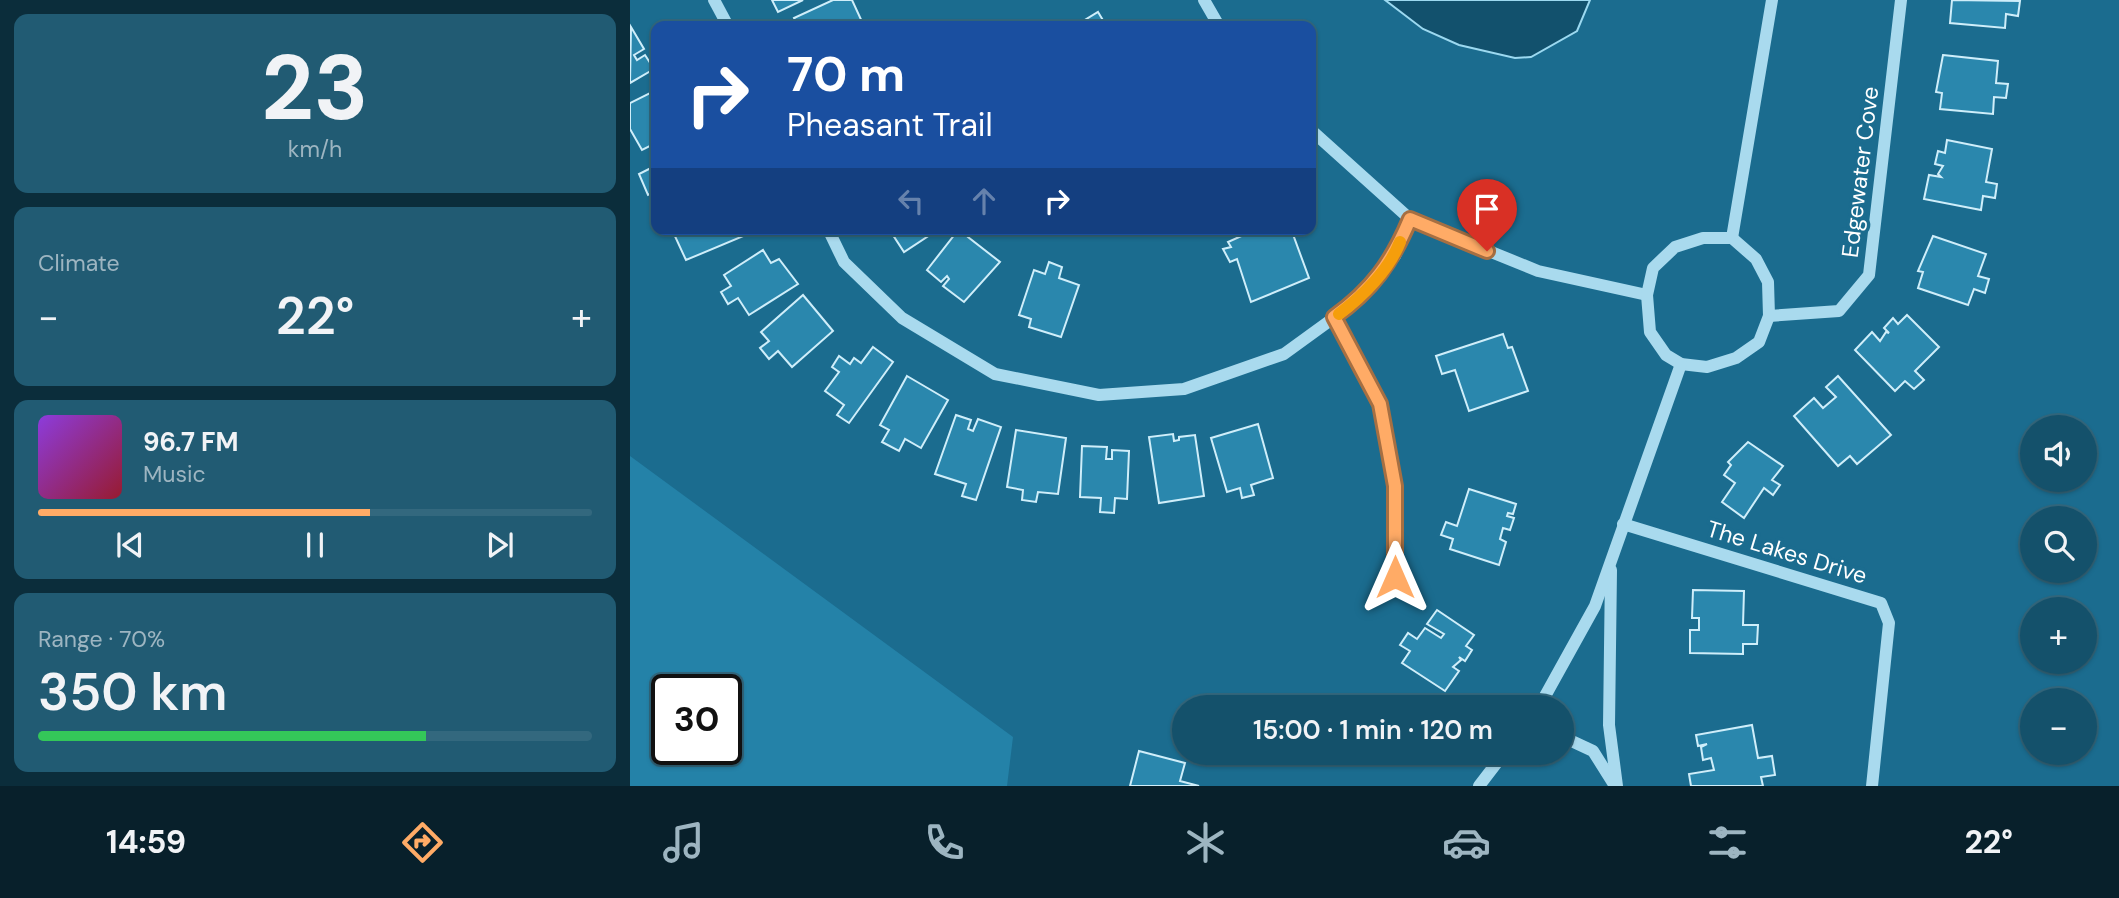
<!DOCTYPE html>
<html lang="en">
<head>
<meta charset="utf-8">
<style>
	:root { --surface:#14516b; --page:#215b73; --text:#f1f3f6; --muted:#9db5c1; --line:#33687e; --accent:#ffab66 }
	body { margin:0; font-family:"DM Sans",sans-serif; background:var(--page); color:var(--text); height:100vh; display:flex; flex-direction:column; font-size:26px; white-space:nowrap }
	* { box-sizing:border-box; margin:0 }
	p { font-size:23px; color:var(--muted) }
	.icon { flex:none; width:38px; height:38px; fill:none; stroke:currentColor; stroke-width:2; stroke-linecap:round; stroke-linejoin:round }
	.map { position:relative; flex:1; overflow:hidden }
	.sheet { display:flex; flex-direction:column; gap:14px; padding:14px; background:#0b2d3b; width:630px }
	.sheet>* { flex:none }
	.hud { position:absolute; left:21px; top:21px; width:665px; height:214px; border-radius:14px; box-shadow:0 2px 5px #0004,0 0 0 2px var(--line); background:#1a4fa0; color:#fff; overflow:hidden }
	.tools { position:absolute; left:1390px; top:415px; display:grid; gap:14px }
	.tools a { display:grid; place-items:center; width:77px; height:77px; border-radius:50%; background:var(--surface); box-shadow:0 2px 5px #0004,0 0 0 2px var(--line); font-size:35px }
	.speed { position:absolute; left:21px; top:674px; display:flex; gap:14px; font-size:35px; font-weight:700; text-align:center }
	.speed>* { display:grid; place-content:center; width:91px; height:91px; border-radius:50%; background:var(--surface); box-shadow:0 2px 5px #0004,0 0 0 2px var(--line); line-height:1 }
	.speed .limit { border:4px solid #111; border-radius:10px; background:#fff; color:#111 }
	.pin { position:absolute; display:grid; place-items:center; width:60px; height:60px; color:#fff; margin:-72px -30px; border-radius:50% 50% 50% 0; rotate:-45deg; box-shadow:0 0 7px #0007 }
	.pin .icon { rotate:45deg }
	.me { position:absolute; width:77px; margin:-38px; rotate:0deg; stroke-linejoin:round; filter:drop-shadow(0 0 5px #0008) }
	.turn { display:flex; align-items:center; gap:24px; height:147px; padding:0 21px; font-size:32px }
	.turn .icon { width:91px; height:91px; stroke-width:2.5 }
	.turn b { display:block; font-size:49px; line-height:60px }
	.lanes { display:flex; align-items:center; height:66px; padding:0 21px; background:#0003; justify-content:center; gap:35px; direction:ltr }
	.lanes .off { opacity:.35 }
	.big { font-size:52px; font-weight:600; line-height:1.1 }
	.sheet .card { flex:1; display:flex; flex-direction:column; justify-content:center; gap:10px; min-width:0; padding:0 24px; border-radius:14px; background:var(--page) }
	.sheet .dial { align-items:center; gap:0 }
	.dial b { font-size:91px; line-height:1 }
	.song { display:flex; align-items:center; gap:21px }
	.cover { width:84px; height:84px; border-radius:10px; background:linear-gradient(135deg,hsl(270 70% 55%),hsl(350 70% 35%)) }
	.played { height:7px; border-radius:4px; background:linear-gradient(90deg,var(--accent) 60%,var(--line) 60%) }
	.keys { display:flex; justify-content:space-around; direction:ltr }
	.heat { display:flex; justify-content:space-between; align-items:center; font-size:38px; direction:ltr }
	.charge { height:10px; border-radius:5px; background:linear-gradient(90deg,#34c759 70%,var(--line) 0) }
	.trip { position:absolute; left:542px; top:695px; width:402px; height:70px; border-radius:35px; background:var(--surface); box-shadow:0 2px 5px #0004,0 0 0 2px var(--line); font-weight:600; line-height:70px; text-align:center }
	.dock { display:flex; height:112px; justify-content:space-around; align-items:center; background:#08202b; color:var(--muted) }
	.dock .icon { width:49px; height:49px }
	.dock .selected { color:var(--accent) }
	.dock b { font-size:32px; color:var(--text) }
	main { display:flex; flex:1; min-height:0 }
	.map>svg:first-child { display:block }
</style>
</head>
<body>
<main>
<section class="sheet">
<div class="card dial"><b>23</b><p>km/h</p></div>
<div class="card"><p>Climate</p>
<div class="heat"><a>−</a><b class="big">22°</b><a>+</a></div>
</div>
<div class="card">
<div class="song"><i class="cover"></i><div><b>96.7 FM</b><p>Music</p></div></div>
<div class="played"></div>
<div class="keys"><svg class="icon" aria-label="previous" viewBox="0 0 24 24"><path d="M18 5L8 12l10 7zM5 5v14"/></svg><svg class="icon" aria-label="pause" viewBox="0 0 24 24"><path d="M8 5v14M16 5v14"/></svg><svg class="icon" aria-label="next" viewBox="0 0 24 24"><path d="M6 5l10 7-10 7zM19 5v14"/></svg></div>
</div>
<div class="card"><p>Range · 70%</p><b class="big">350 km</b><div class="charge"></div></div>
</section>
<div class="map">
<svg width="1489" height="786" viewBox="0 0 1489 786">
	<rect width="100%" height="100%" fill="#1b6c8f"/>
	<path fill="#2482a8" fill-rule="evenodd" d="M0 456 383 737 377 786H0ZM37 690H96V749H37Z"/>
	<polygon fill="#12516d" stroke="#9cd9f0" stroke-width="2" points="755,0 960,0 947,31 901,57 885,58 829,45 793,29"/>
	<g fill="#2a87ad" stroke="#cfeefa" stroke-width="2">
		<polygon points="142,0 173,0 148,12"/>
		<polygon points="203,0 222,0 234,26 168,26 164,18"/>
		<polygon points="1322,0 1390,1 1388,16 1376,14 1375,28 1320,23"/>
		<polygon points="468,12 474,22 467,26 445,26"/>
		<polygon points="1,27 14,49 4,55 7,60 15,55 24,69 0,83"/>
		<polygon points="1313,55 1368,61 1366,83 1378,84 1376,98 1364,97 1363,114 1310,109 1312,93 1306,92"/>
		<polygon points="26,90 26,143 12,150 0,129 0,103"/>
		<polygon points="1317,140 1362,149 1356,182 1367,184 1365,198 1353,196 1351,210 1294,199 1299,175 1311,177 1308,174 1313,166 1305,164 1308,151 1315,153"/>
		<polygon points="26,158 26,191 18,195 9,174 25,166 22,160"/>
		<polygon points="122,229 123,232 56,260 43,232"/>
		<polygon points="259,229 309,229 274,252"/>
		<polygon points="329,229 344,229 338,237 370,262 334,302 313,286 319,279 317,276 311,282 297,270"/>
		<polygon points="627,229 661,229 679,278 621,302 607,259 600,262 593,249 601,247 598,242"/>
		<polygon points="1303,236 1356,254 1348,276 1359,279 1355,293 1344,289 1338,305 1288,288 1293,272 1288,271"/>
		<polygon points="133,250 141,263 149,259 168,284 119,315 108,298 98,304 91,292 101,286 94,275"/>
		<polygon points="419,262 432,267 429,278 449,285 431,337 399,327 401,319 389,315 404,270 415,274"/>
		<polygon points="173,295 203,331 162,367 148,351 139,359 130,348 139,341 131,332"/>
		<polygon points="1277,315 1309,347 1285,371 1294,380 1284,389 1275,381 1265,391 1225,350 1242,332 1250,341 1256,332 1259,333 1254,328 1263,318 1268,324"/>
		<polygon points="873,334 878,348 882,347 898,391 839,411 825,370 812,374 806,356"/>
		<polygon points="243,347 263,362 219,423 207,415 214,405 195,391 209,372 202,367 209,356 220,364 224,358 231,363"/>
		<polygon points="277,376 318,400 291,448 275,439 269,451 252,442 259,430 250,425"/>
		<polygon points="1208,376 1261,435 1227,464 1220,456 1208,466 1164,416 1184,398 1193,408 1206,397 1196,387"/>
		<polygon points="326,415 341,420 338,429 343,431 348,419 371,427 346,500 332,496 336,484 305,474"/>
		<polygon points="628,424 643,478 621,485 624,495 612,498 610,488 597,492 581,438"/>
		<polygon points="386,430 436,438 428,494 408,492 406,502 392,500 393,490 377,487"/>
		<polygon points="543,434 544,441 549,440 549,437 565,435 574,496 529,503 519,437"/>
		<polygon points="1118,442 1153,466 1142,480 1150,485 1143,495 1134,488 1114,518 1092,502 1105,483 1094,475 1101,465 1098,462"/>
		<polygon points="452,446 477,447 476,459 482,459 482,450 499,451 497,499 485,498 484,513 470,512 471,498 450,497"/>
		<polygon points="839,489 886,504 883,514 878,513 877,516 884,518 880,530 873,528 870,539 876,542 869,565 820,549 823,539 811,535 816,522 827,526"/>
		<polygon points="1063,590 1114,591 1113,625 1128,625 1127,644 1113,644 1113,654 1060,653 1060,630 1069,630 1069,618 1062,618"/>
		<polygon points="807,610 844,635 836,646 842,650 835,661 829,657 831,660 823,667 829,671 815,691 772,663 780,651 770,645 778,633 787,639 795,628 811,638 814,634 797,624"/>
		<polygon points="1122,725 1128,758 1142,756 1145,775 1131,777 1133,786 1061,786 1059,774 1084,770 1081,758 1073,760 1071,747 1077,744 1068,746 1066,735"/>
		<polygon points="509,751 555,763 550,781 569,786 500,786"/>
	</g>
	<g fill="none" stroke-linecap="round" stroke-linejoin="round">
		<g stroke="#a9daee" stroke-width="12">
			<polyline points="84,0 98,26"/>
			<polyline points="574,0 589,26"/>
			<polyline points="681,130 780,219 908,271 1017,295"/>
			<polyline points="198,229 214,262 272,318 365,374 469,395 554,389 654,354 727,301 765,256 780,219"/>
			<polygon points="1073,238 1102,238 1126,259 1138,282 1139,316 1129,342 1106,358 1077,367 1051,364 1036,355 1020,332 1017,295 1023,268 1045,247"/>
			<polyline points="1102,238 1142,0"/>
			<polyline points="1139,316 1209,311 1239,275 1271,0"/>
			<polyline points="704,317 750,404 765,486 765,577"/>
			<polyline points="993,524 1251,603 1259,623 1242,786"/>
			<polyline points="981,570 979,725 987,786"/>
			<polyline points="909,707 965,606 1051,364"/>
			<polyline points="933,737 963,751 985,786"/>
			<polyline points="849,786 875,752"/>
		</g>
	</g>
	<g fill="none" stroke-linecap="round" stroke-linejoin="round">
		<g stroke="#a66f42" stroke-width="18">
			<path id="route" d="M765 577V486L750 404 704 317C742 290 762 262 780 219L857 251"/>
		</g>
		<use href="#route" stroke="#ffab66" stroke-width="12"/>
		<path stroke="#f59e0b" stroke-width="12" d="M709 314C733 296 759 270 770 242"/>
	</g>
	<g text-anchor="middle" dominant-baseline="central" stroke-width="7" stroke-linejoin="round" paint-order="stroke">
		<g font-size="23" fill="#fff" stroke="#1b6c8f">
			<text transform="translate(1230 172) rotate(-83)">Edgewater Cove</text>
			<text transform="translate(1157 552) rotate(17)">The Lakes Drive</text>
		</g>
	</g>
</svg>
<div class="tools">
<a><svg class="icon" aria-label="sound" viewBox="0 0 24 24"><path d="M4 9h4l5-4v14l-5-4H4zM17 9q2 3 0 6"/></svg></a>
<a><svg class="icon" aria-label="search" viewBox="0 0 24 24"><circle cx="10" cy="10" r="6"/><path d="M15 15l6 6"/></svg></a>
<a>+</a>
<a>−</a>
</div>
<div class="speed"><div class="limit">30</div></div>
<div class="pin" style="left:857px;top:251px;background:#d93025"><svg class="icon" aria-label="arrive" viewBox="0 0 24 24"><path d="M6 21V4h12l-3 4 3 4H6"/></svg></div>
<svg class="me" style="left:765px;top:577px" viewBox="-20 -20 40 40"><path d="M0-17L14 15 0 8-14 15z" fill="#ffab66" stroke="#fff" stroke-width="4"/></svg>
<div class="trip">15:00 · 1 min · 120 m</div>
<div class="hud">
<div class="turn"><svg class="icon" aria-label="right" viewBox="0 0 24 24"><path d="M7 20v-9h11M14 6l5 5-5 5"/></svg><div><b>70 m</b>Pheasant Trail</div></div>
<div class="lanes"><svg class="icon off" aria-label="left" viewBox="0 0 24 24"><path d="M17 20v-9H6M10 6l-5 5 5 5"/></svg><svg class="icon off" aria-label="ahead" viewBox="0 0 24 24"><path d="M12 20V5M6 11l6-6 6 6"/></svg><svg class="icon" aria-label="right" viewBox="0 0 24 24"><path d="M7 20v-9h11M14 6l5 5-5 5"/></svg></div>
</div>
</div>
</main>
<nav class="dock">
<b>14:59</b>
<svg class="icon selected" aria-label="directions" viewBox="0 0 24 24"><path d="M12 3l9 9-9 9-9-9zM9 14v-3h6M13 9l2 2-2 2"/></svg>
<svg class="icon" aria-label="music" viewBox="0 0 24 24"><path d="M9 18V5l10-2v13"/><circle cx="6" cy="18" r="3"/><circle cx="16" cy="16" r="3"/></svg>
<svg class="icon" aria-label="phone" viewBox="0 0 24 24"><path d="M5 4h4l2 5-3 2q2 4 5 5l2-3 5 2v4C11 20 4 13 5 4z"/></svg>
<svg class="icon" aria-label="climate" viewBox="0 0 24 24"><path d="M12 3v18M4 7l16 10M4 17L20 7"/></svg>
<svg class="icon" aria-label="car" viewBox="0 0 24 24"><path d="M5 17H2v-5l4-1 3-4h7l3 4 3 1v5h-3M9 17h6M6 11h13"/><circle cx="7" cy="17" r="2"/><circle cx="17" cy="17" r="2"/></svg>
<svg class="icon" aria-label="filters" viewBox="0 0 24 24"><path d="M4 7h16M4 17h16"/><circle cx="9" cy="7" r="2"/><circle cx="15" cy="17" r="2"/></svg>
<b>22°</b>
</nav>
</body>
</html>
